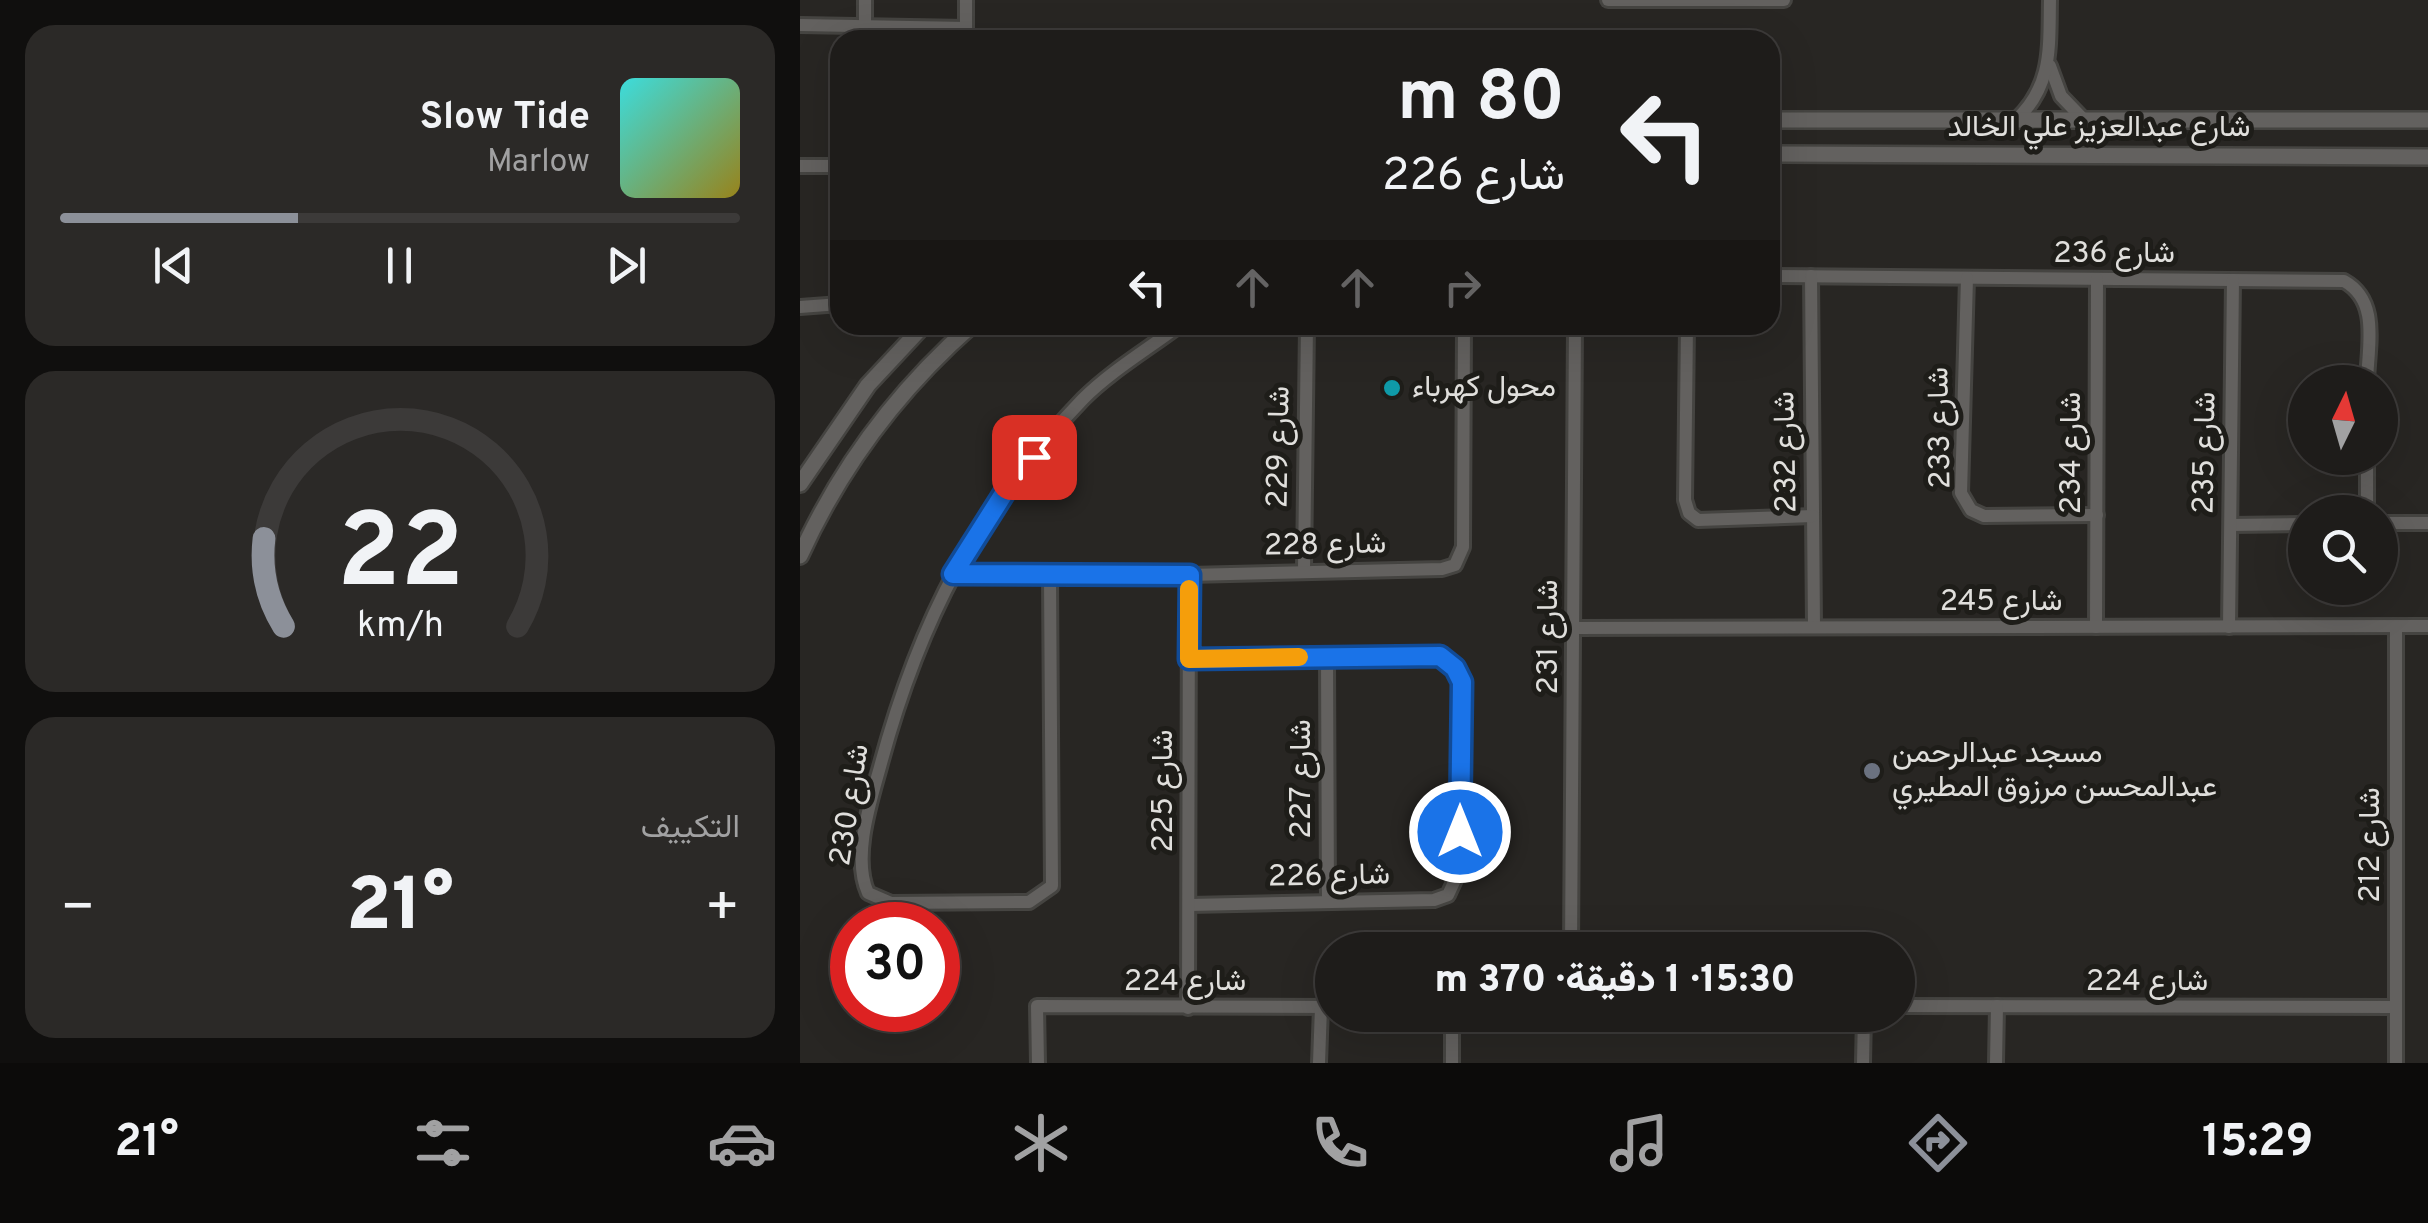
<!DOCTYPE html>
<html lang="ar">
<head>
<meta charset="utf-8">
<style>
	:root { --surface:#1e1c1a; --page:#2b2927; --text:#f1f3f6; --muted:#a1a1a2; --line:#3c3a39; --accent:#8c9099 }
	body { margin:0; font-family:Overpass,Vazirmatn,sans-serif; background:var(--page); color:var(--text); direction:rtl; height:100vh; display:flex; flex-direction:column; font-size:38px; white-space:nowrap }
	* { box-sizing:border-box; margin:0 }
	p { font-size:32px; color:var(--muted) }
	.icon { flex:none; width:55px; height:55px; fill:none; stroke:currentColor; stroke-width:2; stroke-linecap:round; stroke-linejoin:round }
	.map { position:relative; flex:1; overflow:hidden; direction:ltr }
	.panel { display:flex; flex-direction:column; gap:25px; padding:25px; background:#100f0e; width:800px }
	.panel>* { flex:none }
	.banner { position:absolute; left:30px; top:30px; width:950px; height:305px; border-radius:30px; box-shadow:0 10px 40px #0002,0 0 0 2px var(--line); direction:rtl; background:#1e1c1a; color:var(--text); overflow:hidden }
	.needle { width:65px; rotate:5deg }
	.fabs { position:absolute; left:1488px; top:365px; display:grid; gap:20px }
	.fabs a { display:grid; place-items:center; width:110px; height:110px; border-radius:50%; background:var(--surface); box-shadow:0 10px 40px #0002,0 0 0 2px var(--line); font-size:50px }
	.speed { position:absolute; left:30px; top:902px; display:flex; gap:20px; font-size:50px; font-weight:700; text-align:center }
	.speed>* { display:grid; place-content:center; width:130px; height:130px; border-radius:50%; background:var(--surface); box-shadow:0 10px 40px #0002,0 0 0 2px var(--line); line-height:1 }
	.speed .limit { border:15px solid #d22; background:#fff; color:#111 }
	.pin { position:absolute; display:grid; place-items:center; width:85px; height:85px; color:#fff; margin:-42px; border-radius:20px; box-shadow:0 5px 15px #0006 }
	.me { position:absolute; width:110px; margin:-55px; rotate:0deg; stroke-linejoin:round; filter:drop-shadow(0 0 8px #0008) }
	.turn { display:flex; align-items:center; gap:35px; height:210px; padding:0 50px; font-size:45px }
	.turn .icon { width:130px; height:130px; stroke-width:2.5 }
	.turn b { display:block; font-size:70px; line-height:85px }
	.lanes { display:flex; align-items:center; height:95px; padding:0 50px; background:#0003; justify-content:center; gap:50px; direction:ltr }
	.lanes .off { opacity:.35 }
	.big { font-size:75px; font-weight:800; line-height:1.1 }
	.panel .card { flex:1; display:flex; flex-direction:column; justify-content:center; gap:15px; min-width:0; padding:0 35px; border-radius:30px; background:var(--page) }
	.panel .dial { align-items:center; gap:0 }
	.dial svg { height:260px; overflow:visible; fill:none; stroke:var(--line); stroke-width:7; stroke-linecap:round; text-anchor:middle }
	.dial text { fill:var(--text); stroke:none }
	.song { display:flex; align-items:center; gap:30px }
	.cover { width:120px; height:120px; border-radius:15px; background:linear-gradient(135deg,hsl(180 70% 55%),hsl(50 70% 35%)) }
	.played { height:10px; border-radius:5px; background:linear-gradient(90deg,var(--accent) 35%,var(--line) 35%) }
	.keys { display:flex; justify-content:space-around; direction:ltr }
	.heat { display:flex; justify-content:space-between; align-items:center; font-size:55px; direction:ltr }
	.trip { position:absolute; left:515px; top:932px; width:600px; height:100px; border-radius:50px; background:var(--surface); box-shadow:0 10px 40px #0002,0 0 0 2px var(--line); font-weight:800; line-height:100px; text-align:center; direction:rtl }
	.menu { display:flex; height:160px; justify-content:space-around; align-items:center; background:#0c0b0a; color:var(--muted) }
	.menu .icon { width:70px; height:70px }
	.menu .on { color:var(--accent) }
	.menu b { font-size:45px; color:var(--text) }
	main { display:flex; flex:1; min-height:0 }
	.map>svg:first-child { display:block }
</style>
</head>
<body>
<main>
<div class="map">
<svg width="1628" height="1063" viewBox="0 0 1628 1063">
	<rect width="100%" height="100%" fill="#282623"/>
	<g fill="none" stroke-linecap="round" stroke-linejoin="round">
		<g stroke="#454441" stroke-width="18">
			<g id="minor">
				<polyline points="65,0 65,27"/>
				<polyline points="808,0 984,0"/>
				<polyline points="0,25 166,28"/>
				<polyline points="166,40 166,0"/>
				<polyline points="1250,66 1261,96 1285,121"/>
				<path d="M1215 121C1253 86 1249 48 1250 0"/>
				<polyline points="0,166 40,166"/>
				<path d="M970 276 1544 281C1580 301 1568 345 1567 382"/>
				<polyline points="1011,276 1014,627"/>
				<polyline points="1167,278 1161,493 1171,510 1184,516 1297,515"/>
				<polyline points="0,307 40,304"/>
				<polyline points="887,325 885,500 889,513 898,520 1013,516"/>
				<polyline points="1567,512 1567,458"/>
				<polyline points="1580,523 1628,523"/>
				<polyline points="1431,525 1505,524"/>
				<polyline points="504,570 507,325"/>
				<polyline points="153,574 389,575 642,569 655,565 663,547 664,325"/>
				<path d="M250 575 252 886 229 902 91 903 68 893C52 858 70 803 80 767 119 621 177 509 283 399 311 371 348 349 380 325"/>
				<polyline points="1296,627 1297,279"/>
				<polyline points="1429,627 1433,280"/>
				<polyline points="774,628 1628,626"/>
				<polyline points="527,657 528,902"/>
				<polyline points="389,905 634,900 648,895 660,869 662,682 655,668 640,656 389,659"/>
				<polyline points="771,950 775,325"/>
				<polyline points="1098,1006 1596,1007"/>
				<polyline points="388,1008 389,575"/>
				<polyline points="652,1015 652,1063"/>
				<polyline points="238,1063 237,1006 532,1007"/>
				<polyline points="519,1063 521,1007"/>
				<polyline points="1063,1063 1064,1015"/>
				<polyline points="1196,1063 1197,1006"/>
				<polyline points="1596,1063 1596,627"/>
			</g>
		</g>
		<g stroke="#454441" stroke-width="20">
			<g id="tertiary">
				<polyline points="970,120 1628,120"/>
				<polyline points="970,154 1628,157"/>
				<polyline points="0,484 68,385 124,325"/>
				<path d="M0 556C40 468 99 389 172 325"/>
			</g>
		</g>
		<use href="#minor" stroke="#63615f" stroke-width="12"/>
		<use href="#tertiary" stroke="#63615f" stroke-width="15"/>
	</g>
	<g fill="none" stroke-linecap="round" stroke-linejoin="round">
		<g stroke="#114b97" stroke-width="25">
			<polyline id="route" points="234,457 208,487 153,574 390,575 389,659 640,656 655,668 662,682 660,832"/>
		</g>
		<use href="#route" stroke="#1a73e8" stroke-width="18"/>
		<polyline stroke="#f59e0b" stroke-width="18" points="389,589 389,659 499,657"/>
	</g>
	<circle fill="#0f9aa8" stroke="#1e1d19" stroke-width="4" cx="592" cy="388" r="10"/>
	<circle fill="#6b7280" stroke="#1e1d19" stroke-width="4" cx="1072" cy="771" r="10"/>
	<g text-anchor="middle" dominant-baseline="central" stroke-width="10" stroke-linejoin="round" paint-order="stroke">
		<g font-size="30" fill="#e0dfdc" stroke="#1e1d19">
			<text x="1299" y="128">شارع عبدالعزيز علي الخالد</text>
			<text x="1314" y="254">شارع 236</text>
			<text transform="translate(1141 428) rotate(-91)">شارع 233</text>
			<text transform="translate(480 447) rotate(-89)">شارع 229</text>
			<text transform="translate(987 452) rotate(-91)">شارع 232</text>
			<text transform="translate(1272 453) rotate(-90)">شارع 234</text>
			<text transform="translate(1406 453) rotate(-89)">شارع 235</text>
			<text transform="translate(525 546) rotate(-1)">شارع 228</text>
			<text x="1201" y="602">شارع 245</text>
			<text transform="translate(749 637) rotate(-90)">شارع 231</text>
			<text transform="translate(502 779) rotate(-90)">شارع 227</text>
			<text transform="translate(364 791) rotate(-90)">شارع 225</text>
			<text transform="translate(51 805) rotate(-81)">شارع 230</text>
			<text transform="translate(1571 845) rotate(-90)">شارع 212</text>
			<text transform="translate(529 877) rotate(-1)">شارع 226</text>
			<text x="385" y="982">شارع 224</text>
			<text x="1347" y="982">شارع 224</text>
		</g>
		<g font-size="30" fill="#e0dfdc" stroke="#1e1d19" text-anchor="start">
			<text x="612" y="388">محول كهرباء</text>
			<text x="1092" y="754">مسجد عبدالرحمن<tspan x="1092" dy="34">عبدالمحسن مرزوق المطيري</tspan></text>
		</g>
	</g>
</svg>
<div class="fabs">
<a><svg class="needle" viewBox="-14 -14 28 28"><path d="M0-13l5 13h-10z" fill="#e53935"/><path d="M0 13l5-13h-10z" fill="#a1a1a2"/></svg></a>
<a><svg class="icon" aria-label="search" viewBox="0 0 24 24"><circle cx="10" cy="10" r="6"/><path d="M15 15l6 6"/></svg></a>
</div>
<div class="speed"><div class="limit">30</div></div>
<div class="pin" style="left:234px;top:457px;background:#d93025"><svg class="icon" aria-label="arrive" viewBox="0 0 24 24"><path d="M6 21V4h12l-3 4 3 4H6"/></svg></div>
<svg class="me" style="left:660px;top:832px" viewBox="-20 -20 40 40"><circle r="17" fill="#1a73e8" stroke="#fff" stroke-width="3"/><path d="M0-11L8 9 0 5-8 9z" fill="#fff"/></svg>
<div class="trip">15:30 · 1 دقيقة · 370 m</div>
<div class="banner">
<div class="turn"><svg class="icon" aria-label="left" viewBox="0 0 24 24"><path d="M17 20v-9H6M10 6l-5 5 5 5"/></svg><div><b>80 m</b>شارع 226</div></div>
<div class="lanes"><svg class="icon" aria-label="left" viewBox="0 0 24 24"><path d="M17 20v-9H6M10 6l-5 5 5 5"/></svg><svg class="icon off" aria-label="ahead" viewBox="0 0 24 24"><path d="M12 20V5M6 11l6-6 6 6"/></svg><svg class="icon off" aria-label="ahead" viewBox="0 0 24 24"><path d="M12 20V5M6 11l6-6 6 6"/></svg><svg class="icon off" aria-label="right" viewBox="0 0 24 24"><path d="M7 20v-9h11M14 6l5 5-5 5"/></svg></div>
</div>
</div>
<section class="panel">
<div class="card">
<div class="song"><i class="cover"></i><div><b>Slow Tide</b><p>Marlow</p></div></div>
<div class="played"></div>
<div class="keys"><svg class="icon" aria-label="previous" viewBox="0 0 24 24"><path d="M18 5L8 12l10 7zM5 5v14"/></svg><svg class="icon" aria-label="pause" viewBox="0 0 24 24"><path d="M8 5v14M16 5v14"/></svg><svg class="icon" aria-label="next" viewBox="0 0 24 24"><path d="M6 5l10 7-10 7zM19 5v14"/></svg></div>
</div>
<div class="card dial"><svg viewBox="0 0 100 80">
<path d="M14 69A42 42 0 1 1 86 69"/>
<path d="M14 69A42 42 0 0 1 8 42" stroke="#8c9099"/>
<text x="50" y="56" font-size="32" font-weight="700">22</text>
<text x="50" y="72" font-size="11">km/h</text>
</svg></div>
<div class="card"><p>التكييف</p>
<div class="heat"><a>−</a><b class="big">21°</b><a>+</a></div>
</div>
</section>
</main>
<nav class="menu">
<b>15:29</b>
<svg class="icon on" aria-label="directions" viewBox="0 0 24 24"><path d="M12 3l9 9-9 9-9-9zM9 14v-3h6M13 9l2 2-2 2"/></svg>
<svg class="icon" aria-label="music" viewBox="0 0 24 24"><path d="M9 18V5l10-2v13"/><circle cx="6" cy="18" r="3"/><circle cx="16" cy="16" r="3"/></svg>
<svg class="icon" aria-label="phone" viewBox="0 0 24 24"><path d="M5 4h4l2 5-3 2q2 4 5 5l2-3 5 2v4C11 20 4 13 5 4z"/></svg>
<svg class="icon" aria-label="climate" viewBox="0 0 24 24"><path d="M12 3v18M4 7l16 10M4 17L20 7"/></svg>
<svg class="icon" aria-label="car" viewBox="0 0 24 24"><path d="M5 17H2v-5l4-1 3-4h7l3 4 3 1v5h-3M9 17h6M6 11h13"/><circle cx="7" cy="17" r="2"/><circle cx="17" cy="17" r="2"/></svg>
<svg class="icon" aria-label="filters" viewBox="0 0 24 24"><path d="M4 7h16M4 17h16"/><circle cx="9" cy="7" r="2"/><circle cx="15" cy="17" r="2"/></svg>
<b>21°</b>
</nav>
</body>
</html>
